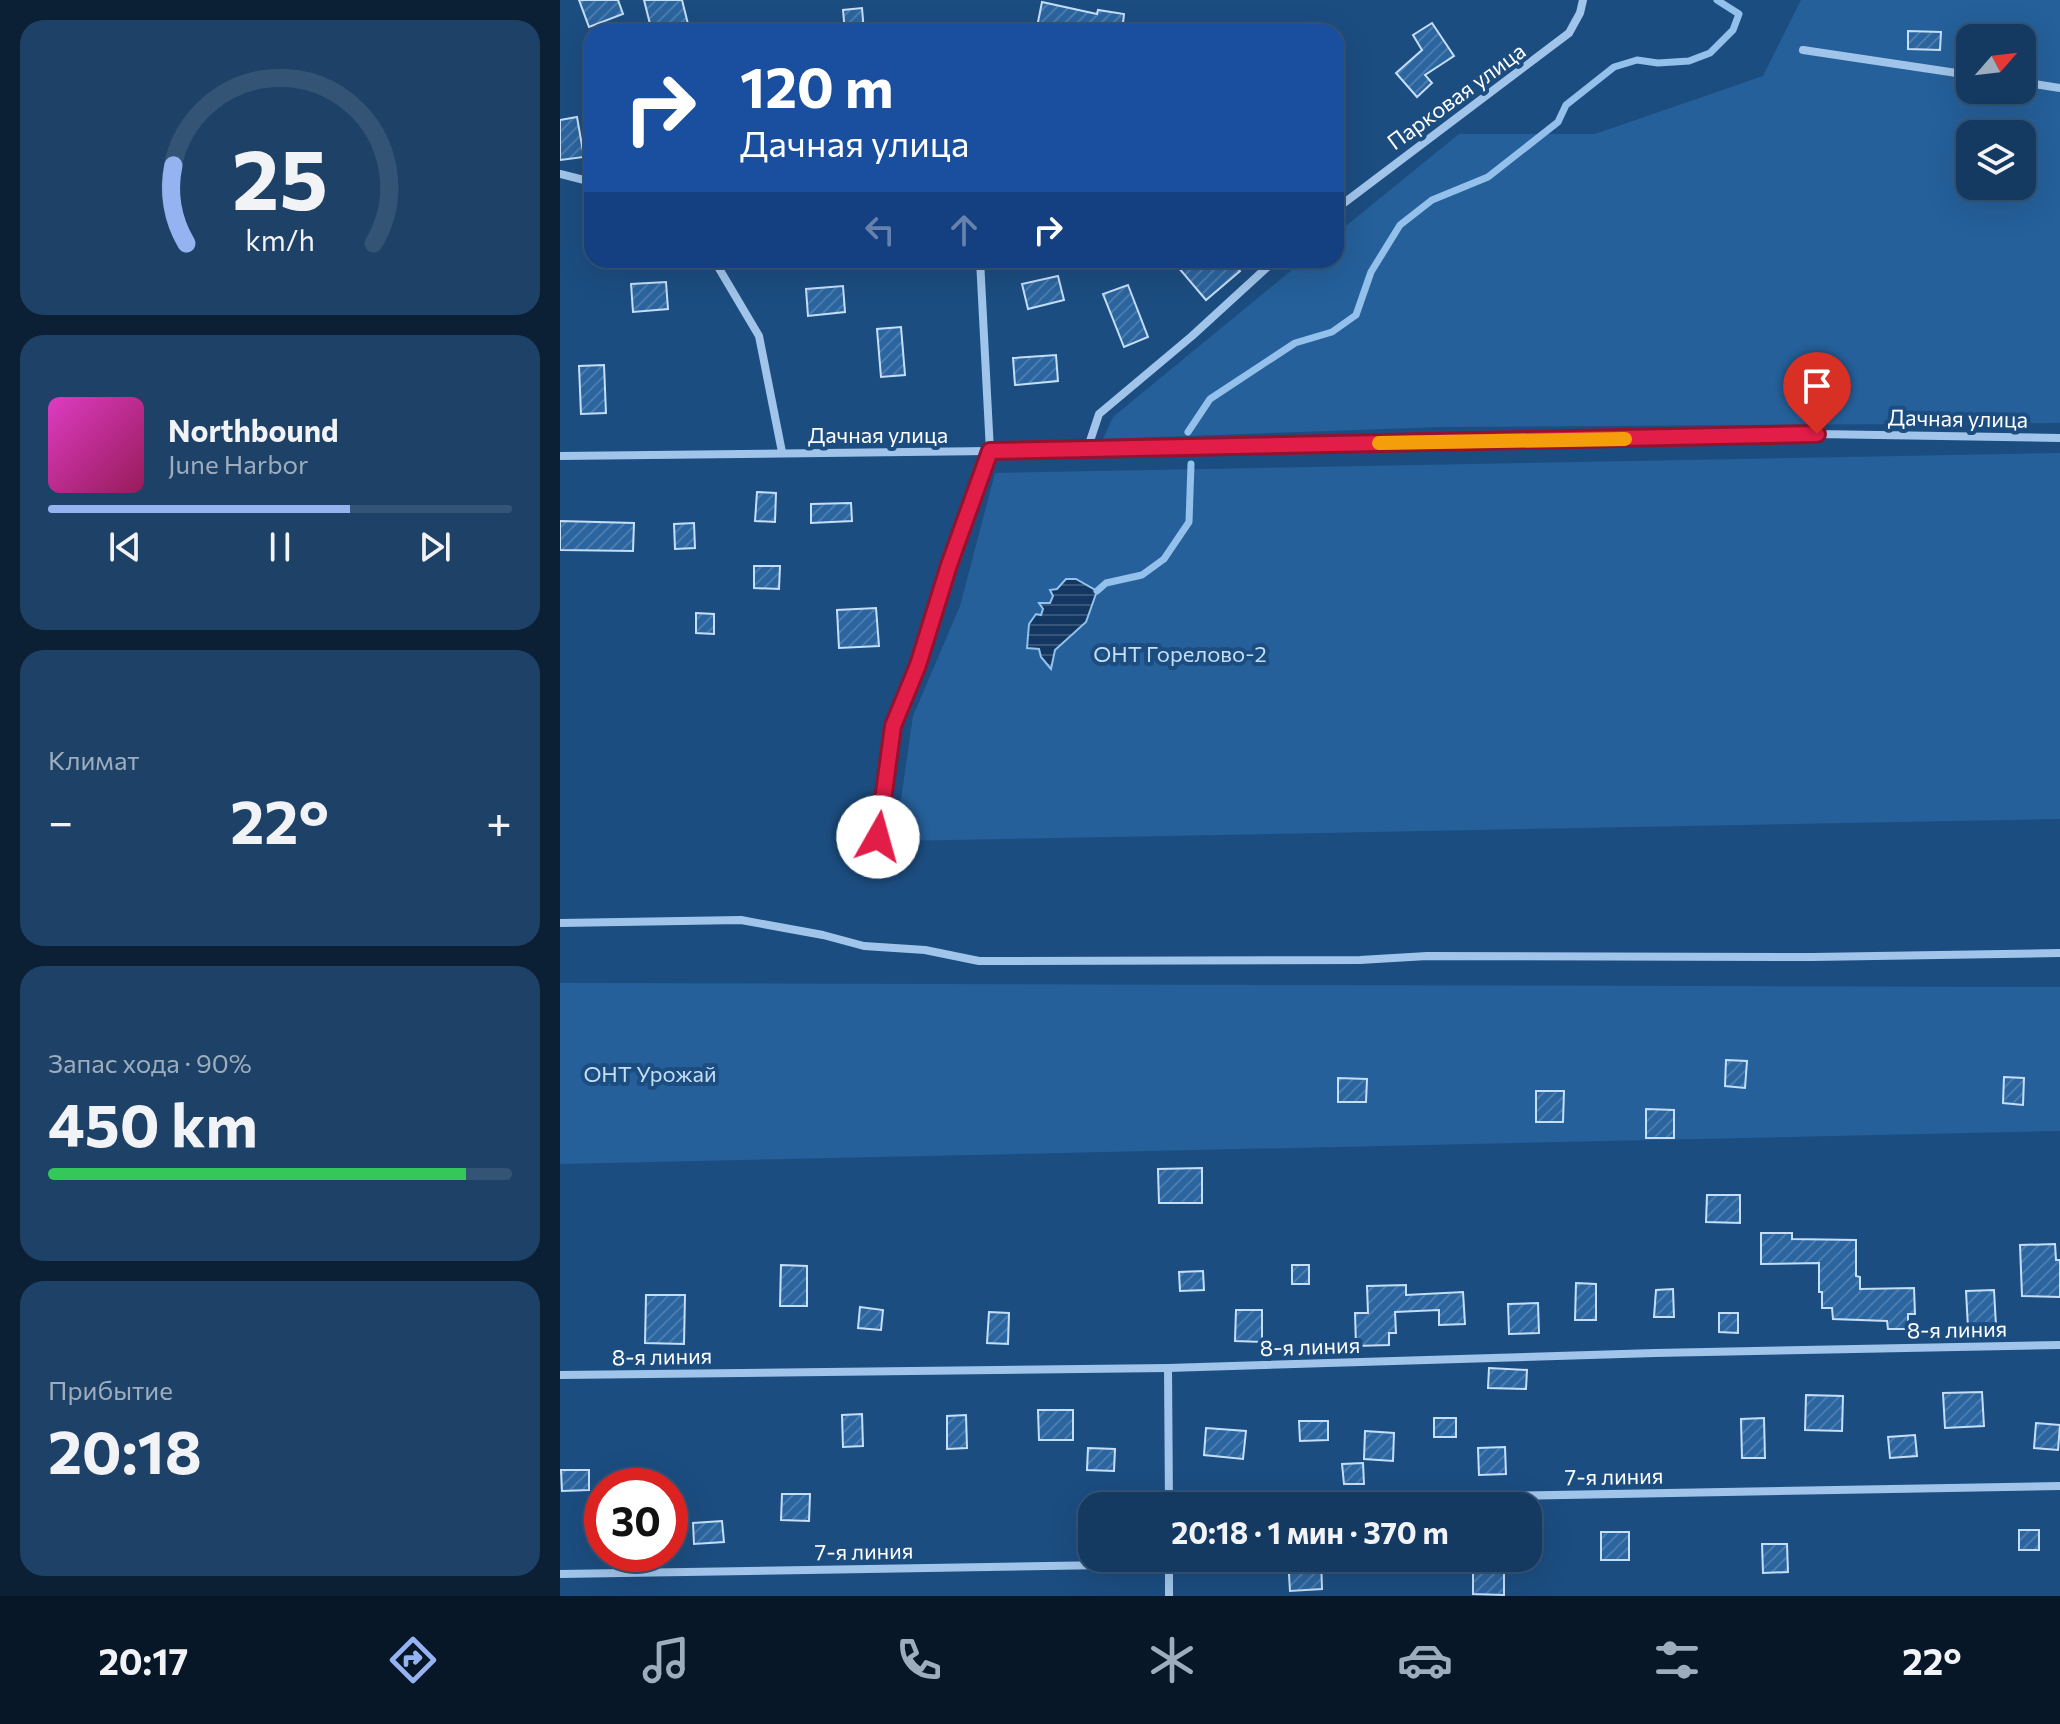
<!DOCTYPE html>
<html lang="ru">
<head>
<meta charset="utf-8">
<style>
	:root { --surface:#153a61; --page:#1e4167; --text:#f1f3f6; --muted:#9dadbd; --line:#345476; --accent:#95b2f1 }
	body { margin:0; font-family:Commissioner,sans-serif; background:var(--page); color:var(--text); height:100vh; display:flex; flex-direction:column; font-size:30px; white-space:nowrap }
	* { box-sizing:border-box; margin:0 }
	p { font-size:26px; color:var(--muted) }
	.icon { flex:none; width:44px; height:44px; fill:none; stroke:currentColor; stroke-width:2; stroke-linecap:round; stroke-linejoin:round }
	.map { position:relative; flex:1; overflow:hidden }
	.drawer { display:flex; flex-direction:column; gap:20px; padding:20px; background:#0c2035; width:560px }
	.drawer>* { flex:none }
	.guide { position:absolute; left:24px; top:24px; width:760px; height:244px; border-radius:24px; box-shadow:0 8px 32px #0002,0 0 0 2px var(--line); background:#1a4fa0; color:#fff; overflow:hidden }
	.needle { width:52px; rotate:62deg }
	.controls { position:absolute; left:1396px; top:24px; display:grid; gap:16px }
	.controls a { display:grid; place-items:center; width:80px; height:80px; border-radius:16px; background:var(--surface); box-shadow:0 8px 32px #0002,0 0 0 2px var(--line); font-size:40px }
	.speed { position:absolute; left:24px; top:1468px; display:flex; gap:16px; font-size:40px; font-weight:700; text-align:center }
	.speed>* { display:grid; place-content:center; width:104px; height:104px; border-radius:50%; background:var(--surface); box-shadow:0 8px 32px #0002,0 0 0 2px var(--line); line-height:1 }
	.speed .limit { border:12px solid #d22; background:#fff; color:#111 }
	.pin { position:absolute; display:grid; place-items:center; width:68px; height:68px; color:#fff; margin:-82px -34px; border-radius:50% 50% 50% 0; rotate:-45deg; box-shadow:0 0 8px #0007 }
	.pin .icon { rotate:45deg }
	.me { position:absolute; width:88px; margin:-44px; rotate:7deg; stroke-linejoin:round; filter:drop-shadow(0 0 6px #0008) }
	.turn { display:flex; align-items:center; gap:28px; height:168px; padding:0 24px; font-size:36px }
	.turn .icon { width:104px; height:104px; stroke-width:2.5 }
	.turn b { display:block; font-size:56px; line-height:68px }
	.lanes { display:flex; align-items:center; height:76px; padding:0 24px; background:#0003; justify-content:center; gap:40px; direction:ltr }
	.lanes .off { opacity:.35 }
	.big { font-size:60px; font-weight:700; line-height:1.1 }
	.drawer .widget { flex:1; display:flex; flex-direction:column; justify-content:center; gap:12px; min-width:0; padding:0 28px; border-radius:24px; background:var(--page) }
	.drawer .dial { align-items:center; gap:0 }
	.dial svg { height:208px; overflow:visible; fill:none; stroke:var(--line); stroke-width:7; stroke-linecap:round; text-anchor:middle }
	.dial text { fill:var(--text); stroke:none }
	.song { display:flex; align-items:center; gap:24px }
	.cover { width:96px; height:96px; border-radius:12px; background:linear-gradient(135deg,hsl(310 70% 55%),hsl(330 70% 35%)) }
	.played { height:8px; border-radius:4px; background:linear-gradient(90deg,var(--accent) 65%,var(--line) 65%) }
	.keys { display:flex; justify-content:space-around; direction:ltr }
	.heat { display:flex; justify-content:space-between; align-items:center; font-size:44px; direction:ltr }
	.charge { height:12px; border-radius:6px; background:linear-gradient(90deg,#34c759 90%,var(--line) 0) }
	.trip { position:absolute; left:518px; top:1492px; width:464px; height:80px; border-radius:24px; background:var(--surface); box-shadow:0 8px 32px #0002,0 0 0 2px var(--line); font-weight:700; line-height:80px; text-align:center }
	.tab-bar { display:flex; height:128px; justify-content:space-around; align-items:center; background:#081727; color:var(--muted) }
	.tab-bar .icon { width:56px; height:56px }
	.tab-bar .current { color:var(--accent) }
	.tab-bar b { font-size:36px; color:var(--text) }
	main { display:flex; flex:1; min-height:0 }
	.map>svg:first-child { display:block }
</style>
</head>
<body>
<main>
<section class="drawer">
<div class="widget dial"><svg viewBox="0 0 100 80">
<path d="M14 69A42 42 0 1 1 86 69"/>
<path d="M14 69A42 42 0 0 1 9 39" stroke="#95b2f1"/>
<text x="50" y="56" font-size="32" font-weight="700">25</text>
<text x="50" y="72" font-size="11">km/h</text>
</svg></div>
<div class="widget">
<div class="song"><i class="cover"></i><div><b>Northbound</b><p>June Harbor</p></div></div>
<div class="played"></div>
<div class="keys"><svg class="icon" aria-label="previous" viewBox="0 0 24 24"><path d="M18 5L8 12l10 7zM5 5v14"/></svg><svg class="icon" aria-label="pause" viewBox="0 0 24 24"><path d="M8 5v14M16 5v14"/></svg><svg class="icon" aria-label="next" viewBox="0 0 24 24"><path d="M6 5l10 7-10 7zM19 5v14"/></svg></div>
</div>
<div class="widget"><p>Климат</p>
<div class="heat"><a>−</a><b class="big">22°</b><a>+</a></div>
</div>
<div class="widget"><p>Запас хода · 90%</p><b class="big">450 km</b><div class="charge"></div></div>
<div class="widget"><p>Прибытие</p><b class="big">20:18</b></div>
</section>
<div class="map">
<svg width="1500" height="1596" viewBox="0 0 1500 1596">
	<defs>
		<pattern id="water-rules" width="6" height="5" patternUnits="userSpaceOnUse" patternTransform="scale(2)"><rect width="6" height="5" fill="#133760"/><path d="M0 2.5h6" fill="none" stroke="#365578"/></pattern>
		<pattern id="building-hatch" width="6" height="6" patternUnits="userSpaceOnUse" patternTransform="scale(2)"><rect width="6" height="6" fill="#2b659f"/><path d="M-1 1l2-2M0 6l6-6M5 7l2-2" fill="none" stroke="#4b7cad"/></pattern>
	</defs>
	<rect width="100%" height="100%" fill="#1c4d81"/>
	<g fill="#25609a" fill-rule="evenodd">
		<path d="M1241 0H1500V423L884 427 543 439 553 417 744 260H776V234L899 134H1035L1203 76ZM1410 38H1462V90H1410ZM1410 134H1462V186H1410Z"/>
		<polygon points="1500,453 1500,819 335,841 353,716 400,606 435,473"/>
		<polygon points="0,983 1500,987 1500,1131 0,1164"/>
	</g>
	<polygon fill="url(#water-rules)" stroke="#94c1ec" stroke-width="2" points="506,579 516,579 537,591 526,622 495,650 491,669 481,657 479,649 467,648 469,624 476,614 481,615 483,609 479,603 490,603 493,596 490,590 497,589"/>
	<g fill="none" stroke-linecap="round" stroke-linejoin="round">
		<g stroke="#94c1ec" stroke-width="7">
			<polyline points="628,432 650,399 735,343 772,332 796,315 811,272 840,225 872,200 928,177 998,122 1006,105 1054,67 1077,60 1098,63 1129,61 1150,53 1173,30 1179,14 1157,0"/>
			<polyline points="537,591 546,583 582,575 604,559 629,522 631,464"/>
		</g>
	</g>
	<g fill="url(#building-hatch)" stroke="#c5def7" stroke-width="2">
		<polygon points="19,0 58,0 63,14 29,27"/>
		<polygon points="84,0 122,0 130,32 92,32"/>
		<polygon points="482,2 537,14 538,10 564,14 562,32 476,32"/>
		<polygon points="302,8 304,32 285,32 283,10"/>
		<polygon points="872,23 894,56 865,75 872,83 857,97 836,73 862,50 853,35"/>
		<polygon points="1348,31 1381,32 1380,50 1348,49"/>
		<polygon points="17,117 24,157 0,160 0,120"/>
		<polygon points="612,260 671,260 680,271 646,300"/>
		<polygon points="498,276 504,300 468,309 462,284"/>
		<polygon points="106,282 108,309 73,312 71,284"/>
		<polygon points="568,285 588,337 564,347 543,294"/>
		<polygon points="283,286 285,312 248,316 246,289"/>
		<polygon points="341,327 345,375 321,377 317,329"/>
		<polygon points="496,355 498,381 455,385 453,358"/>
		<polygon points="44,365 46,413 21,414 19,366"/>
		<polygon points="197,492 216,493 215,522 195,521"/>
		<polygon points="291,503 292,521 251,523 251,504"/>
		<polygon points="0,521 74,523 73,551 0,550"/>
		<polygon points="134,523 135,548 115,549 114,524"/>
		<polygon points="194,566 220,566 219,589 194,588"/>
		<polygon points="316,608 319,646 279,648 277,610"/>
		<polygon points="136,613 154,614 154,634 136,633"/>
		<polygon points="1166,1060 1187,1061 1185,1088 1165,1086"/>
		<polygon points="1444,1077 1464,1078 1463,1105 1443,1103"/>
		<polygon points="778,1078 807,1079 806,1102 778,1102"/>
		<polygon points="976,1091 1004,1091 1003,1122 976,1122"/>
		<polygon points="1086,1109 1114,1110 1114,1138 1086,1138"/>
		<polygon points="642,1168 642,1203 599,1203 598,1169"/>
		<polygon points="1147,1195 1180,1195 1180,1223 1146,1222"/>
		<polygon points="1201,1233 1232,1233 1232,1239 1296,1240 1296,1276 1300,1277 1300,1289 1354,1288 1355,1314 1348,1314 1348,1329 1328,1329 1327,1321 1273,1319 1272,1308 1262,1308 1262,1292 1259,1292 1259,1263 1201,1264"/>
		<polygon points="1495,1244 1496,1260 1500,1260 1500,1297 1462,1296 1460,1245"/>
		<polygon points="221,1265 247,1266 247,1306 220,1306"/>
		<rect x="732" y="1265" width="17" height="19"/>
		<polygon points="643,1271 644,1290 620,1291 619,1272"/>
		<polygon points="1016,1283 1036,1284 1036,1320 1015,1320"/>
		<polygon points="846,1285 846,1295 903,1292 905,1324 879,1325 879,1310 835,1312 836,1333 829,1333 829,1345 796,1346 795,1313 808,1313 807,1286"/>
		<polygon points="1113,1289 1114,1317 1094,1317 1096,1290"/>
		<polygon points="1434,1290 1436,1326 1408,1328 1406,1291"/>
		<polygon points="86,1295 125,1295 124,1344 85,1343"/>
		<polygon points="978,1303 979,1333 949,1334 948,1304"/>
		<polygon points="300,1307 323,1310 321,1330 298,1328"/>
		<polygon points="676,1310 702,1310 702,1342 675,1341"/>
		<polygon points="429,1312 449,1313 448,1344 427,1343"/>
		<polygon points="1159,1313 1178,1313 1178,1333 1159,1332"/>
		<polygon points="929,1368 967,1370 966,1389 928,1388"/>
		<polygon points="1422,1392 1424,1426 1385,1428 1383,1393"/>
		<polygon points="1246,1395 1283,1396 1282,1431 1245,1430"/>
		<polygon points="478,1410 513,1410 513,1440 479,1440"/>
		<polygon points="302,1414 303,1446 283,1447 282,1415"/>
		<polygon points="406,1415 407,1448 387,1449 387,1416"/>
		<rect x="874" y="1418" width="22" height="19"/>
		<polygon points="1204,1418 1205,1458 1182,1458 1181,1419"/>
		<polygon points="739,1421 768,1421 768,1440 740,1441"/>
		<polygon points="1476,1423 1500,1425 1498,1450 1474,1448"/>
		<polygon points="646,1428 686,1431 683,1459 644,1455"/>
		<polygon points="805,1431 834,1433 833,1461 804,1459"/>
		<polygon points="1355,1435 1357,1456 1330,1458 1328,1437"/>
		<polygon points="945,1447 946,1474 919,1475 918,1448"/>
		<polygon points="528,1448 555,1449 554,1471 527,1470"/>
		<polygon points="803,1463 804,1484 784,1484 782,1464"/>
		<polygon points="1,1470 29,1470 29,1490 2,1491"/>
		<polygon points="222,1494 250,1494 249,1521 221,1520"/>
		<polygon points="162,1521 164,1542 134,1544 133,1523"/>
		<rect x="1459" y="1530" width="20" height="20"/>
		<rect x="1041" y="1532" width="28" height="28"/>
		<polygon points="1202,1544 1227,1544 1228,1572 1203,1573"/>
		<polygon points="728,1558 761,1558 762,1589 730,1591"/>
		<polygon points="913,1558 944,1558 944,1595 913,1594"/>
	</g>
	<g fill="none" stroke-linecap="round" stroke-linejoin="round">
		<g stroke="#a1c5ea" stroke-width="8">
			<polyline points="421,30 421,32"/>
			<polyline points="1243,50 1410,75"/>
			<polyline points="1462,82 1500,88"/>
			<polyline points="0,174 32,182"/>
			<polyline points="776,209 1009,33 1020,13 1023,0"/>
			<polyline points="154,260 199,336 222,452"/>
			<polyline points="528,447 539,414 632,336 715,260"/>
			<polyline points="0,456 430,451 1257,434 1500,438"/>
			<polyline points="318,837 333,726 358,665 389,565 430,451 420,260"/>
			<polyline points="0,923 181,920 263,935 304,946 365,950 419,961 800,960 867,956 1252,957 1500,953"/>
			<polyline points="608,1368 609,1506"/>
			<polyline points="0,1375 608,1368 1095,1353 1500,1345"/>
			<polyline points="609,1502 1500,1486"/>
			<polyline points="609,1559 609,1596"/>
			<polyline points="0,1574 609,1564"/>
		</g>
	</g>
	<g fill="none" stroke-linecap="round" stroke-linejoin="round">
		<g stroke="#92132f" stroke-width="20">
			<polyline id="route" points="318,837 333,726 358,665 389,565 430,451 1257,434"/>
		</g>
		<use href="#route" stroke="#e11d48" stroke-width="14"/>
		<polyline stroke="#f59e0b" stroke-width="14" points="819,443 1065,439"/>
	</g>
	<g text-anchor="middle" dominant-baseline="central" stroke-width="8" stroke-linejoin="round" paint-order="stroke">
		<g font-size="22" fill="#fff" stroke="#1c4d81">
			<text transform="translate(896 96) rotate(-36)">Парковая улица</text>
			<text transform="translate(1398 418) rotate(1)">Дачная улица</text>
			<text x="318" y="434">Дачная улица</text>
			<text transform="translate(1397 1329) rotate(-1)">8-я линия</text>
			<text transform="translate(750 1346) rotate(-2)">8-я линия</text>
			<text transform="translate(102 1356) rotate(-1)">8-я линия</text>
			<text transform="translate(1054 1476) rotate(-1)">7-я линия</text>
			<text transform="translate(304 1551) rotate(-1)">7-я линия</text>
		</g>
		<g font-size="22" fill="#c5def7" stroke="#1c4d81">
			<text x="620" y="653">ОНТ Горелово-2</text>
			<text x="90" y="1073">ОНТ Урожай</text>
		</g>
	</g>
</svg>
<div class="controls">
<a><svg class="needle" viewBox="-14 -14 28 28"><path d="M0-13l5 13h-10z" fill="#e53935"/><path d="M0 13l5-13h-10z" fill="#9dadbd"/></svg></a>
<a><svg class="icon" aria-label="layers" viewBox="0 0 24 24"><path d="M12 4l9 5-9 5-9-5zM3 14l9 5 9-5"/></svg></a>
</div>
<div class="speed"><div class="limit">30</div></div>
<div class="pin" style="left:1257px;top:434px;background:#d93025"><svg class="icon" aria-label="arrive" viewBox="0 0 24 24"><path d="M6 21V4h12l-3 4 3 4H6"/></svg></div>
<svg class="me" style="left:318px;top:837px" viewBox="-20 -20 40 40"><circle r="19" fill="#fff"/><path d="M0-13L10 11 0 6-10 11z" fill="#e11d48"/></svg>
<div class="trip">20:18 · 1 мин · 370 m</div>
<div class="guide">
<div class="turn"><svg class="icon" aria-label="right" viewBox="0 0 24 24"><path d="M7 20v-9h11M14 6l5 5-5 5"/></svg><div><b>120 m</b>Дачная улица</div></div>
<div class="lanes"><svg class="icon off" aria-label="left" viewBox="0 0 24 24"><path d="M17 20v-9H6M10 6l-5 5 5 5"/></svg><svg class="icon off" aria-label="ahead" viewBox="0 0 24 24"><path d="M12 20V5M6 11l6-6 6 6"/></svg><svg class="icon" aria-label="right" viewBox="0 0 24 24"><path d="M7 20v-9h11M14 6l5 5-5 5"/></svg></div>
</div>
</div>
</main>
<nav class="tab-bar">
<b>20:17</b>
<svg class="icon current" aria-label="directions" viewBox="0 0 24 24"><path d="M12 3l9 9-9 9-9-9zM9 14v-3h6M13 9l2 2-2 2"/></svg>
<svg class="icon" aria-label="music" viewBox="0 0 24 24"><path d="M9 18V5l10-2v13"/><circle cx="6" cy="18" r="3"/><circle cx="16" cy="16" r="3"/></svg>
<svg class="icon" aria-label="phone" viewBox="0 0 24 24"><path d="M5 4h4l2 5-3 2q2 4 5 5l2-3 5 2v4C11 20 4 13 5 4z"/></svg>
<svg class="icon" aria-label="climate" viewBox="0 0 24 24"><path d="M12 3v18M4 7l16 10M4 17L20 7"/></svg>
<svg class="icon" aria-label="car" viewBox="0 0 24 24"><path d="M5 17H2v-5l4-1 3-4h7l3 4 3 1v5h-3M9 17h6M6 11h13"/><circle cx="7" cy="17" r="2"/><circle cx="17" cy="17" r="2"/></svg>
<svg class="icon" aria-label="filters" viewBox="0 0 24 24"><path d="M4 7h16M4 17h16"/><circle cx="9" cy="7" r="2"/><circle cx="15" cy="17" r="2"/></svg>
<b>22°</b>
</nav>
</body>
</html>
